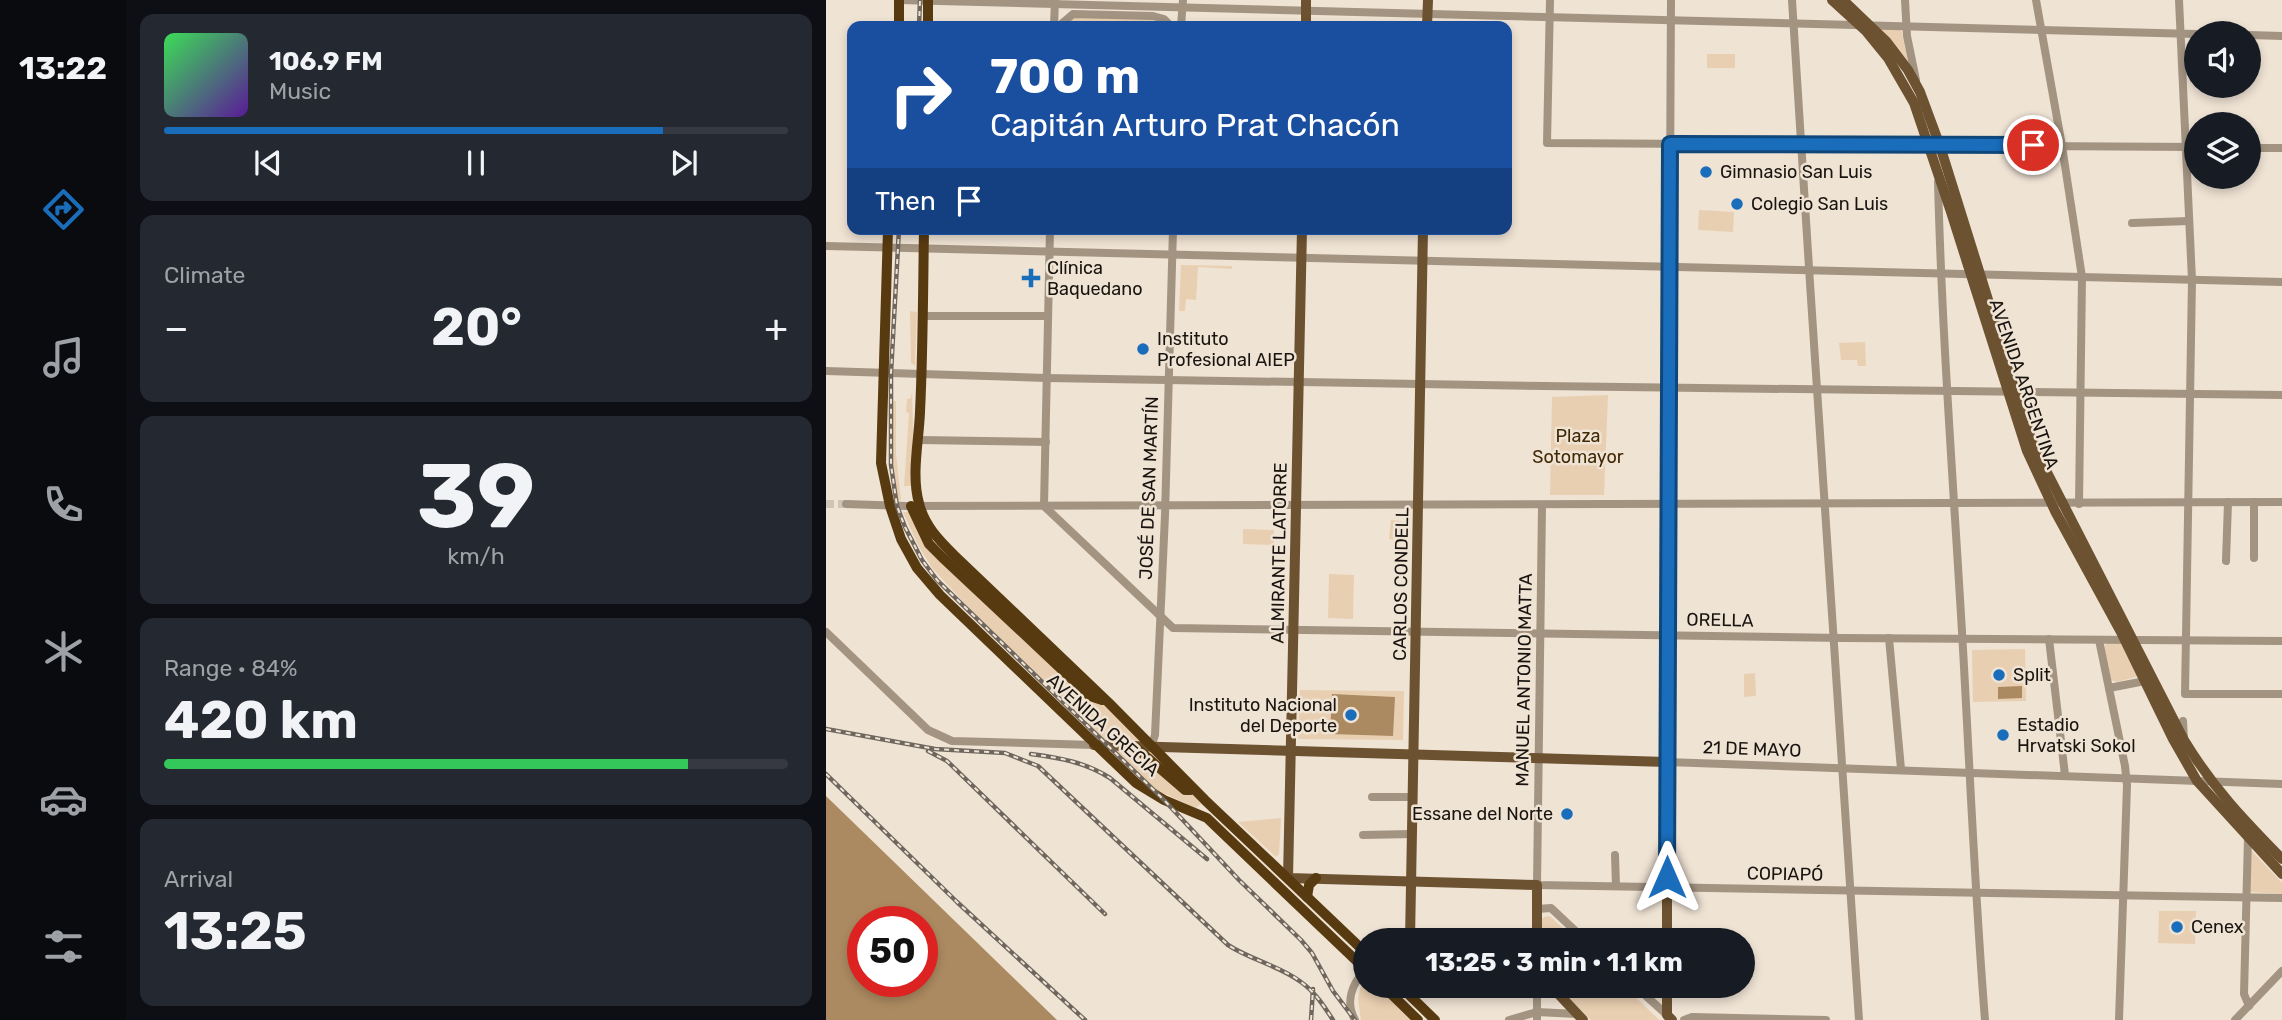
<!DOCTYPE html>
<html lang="en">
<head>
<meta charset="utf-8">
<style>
	:root { --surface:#171b24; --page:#242831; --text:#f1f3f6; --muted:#9ea1a6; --line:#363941; --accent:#196dbb }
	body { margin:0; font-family:Rubik,sans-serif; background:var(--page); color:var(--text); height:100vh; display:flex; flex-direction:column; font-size:26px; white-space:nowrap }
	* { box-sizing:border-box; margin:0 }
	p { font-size:23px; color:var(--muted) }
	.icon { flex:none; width:38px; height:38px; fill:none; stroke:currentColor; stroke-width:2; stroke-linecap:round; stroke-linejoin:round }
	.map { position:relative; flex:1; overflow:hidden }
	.drawer { display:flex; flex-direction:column; gap:14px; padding:14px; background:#0d0f14; width:700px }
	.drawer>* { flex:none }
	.banner { position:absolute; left:21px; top:21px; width:665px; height:214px; border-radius:14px; box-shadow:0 4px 10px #0003; background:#1a4fa0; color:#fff; overflow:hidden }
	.fabs { position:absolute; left:1358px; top:21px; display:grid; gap:14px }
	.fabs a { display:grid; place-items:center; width:77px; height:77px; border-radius:50%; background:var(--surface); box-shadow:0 4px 10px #0003; font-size:35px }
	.speed { position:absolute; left:21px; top:906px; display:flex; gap:14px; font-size:35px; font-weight:700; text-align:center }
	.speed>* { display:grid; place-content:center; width:91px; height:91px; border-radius:50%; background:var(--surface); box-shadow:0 4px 10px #0003; line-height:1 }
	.speed .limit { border:10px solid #d22; background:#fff; color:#111 }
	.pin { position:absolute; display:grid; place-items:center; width:60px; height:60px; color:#fff; margin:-30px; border:4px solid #fff; border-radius:50%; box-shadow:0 2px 7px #0007 }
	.me { position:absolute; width:77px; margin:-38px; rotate:0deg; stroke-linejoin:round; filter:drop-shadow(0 0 5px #0008) }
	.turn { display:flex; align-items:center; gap:24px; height:147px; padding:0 28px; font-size:32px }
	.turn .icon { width:91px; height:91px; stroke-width:2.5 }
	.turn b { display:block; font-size:49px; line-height:60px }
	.then { display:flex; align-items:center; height:66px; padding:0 28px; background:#0003; gap:14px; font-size:26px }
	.big { font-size:52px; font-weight:700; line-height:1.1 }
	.drawer .widget { flex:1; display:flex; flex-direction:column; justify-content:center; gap:10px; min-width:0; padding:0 24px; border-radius:14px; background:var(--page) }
	.drawer .dial { align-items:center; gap:0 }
	.dial b { font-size:91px; line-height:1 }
	.song { display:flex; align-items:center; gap:21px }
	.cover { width:84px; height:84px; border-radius:10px; background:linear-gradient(135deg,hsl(130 70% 55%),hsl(270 70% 35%)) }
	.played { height:7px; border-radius:4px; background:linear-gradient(90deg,var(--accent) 80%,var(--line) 80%) }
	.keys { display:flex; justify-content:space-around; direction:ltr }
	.heat { display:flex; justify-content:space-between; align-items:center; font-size:38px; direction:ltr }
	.charge { height:10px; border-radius:5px; background:linear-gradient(90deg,#34c759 84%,var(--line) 0) }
	.trip { position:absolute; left:527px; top:928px; width:402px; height:70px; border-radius:35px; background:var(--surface); box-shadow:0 4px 10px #0003; font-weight:700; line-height:70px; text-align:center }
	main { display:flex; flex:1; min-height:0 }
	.dock { display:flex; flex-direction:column; width:126px; justify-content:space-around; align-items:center; background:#090b0e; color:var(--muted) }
	.dock .icon { width:49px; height:49px }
	.dock .current { color:var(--accent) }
	.dock b { font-size:32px; color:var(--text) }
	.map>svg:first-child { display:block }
</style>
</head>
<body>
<main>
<nav class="dock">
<b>13:22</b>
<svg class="icon current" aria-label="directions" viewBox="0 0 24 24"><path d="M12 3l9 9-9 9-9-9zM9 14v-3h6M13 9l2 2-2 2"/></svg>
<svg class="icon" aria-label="music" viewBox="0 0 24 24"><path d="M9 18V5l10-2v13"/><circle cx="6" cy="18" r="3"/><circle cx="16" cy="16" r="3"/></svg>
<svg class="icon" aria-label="phone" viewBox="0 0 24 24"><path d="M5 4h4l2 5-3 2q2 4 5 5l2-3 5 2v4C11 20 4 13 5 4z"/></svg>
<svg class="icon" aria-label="climate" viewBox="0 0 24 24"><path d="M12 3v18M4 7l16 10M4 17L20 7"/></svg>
<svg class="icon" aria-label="car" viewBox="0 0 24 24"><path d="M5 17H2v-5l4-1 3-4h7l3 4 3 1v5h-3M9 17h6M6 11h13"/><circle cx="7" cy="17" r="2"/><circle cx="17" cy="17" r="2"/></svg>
<svg class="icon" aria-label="filters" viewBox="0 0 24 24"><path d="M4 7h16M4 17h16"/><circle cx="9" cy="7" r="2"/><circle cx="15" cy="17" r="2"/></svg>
</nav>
<section class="drawer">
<div class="widget">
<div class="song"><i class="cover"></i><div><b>106.9 FM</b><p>Music</p></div></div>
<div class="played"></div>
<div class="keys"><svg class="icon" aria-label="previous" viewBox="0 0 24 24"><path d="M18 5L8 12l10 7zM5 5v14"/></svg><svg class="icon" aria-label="pause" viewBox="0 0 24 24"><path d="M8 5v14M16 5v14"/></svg><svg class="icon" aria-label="next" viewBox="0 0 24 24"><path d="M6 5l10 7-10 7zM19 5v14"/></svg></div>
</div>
<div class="widget"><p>Climate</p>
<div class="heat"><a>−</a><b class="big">20°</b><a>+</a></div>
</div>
<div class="widget dial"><b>39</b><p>km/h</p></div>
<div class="widget"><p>Range · 84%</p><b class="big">420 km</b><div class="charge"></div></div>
<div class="widget"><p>Arrival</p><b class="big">13:25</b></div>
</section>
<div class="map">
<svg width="1456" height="1020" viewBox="0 0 1456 1020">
	<rect width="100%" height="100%" fill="#efe3d4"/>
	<g fill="#e9cfb1">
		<polygon points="247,14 327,16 345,26 237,26"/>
		<polygon points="1053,29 1075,29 1083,65"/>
		<rect x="881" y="54" width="28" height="14"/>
		<polygon points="873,210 908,212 907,232 872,230"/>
		<polygon points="355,265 406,266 406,269 372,267 370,300 360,299 359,311 353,311"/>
		<polygon points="84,311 91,312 89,366 85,363"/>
		<polygon points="1039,342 1040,366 1032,366 1031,360 1015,360 1013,343"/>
		<polygon points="86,391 87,424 86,486 78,486 83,413 80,412 81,399 85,398"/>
		<polygon points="782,395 778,495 724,495 726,397"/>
		<polygon points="67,401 70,401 70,453 75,500 72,501 66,453"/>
		<polygon points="77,512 90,512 110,544 379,800 370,808 330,790 303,774 264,738 106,568 92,545"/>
		<polygon points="565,520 576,521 574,540 563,539"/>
		<polygon points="417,529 448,530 448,545 417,544"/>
		<polygon points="503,574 528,575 527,619 502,618"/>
		<polygon points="1281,643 1296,643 1313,676 1291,682 1285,680 1278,647"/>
		<polygon points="1199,649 1200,701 1147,702 1146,650"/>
		<polygon points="929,673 930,696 918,697 918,674"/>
		<polygon points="474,690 578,691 577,740 472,739"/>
		<polygon points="455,818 453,854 450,857 412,822"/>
		<polygon points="1425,850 1456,883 1456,894 1423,892"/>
		<polygon points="1333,911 1370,911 1369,944 1332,943"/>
		<polygon points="723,916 726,918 749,940 714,940 714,921 718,917"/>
		<polygon points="539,982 539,985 549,985 586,1020 535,1020 532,999 535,985"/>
		<polygon points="729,985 797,985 833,1020 765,1020"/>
		<polygon points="885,985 907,985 907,996 885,995"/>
	</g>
	<g fill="#ac8a61" fill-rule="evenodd">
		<polygon points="1196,686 1196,698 1172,699 1172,687"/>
		<polygon points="506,694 569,697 567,736 504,734"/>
		<path d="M0 796 231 1020H0ZM96 922V982H37V922Z"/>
	</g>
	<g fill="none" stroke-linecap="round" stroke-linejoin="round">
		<polyline stroke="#cfc4b6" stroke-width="8" stroke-dasharray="8 4" stroke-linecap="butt" points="0,504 20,504"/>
		<g stroke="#a39482" stroke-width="8">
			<polyline points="73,0 1370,34"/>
			<polyline points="724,0 721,143 1370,147"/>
			<polyline points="845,0 841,762 1456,784"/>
			<path d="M966 0C988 340 1008 680 1033 1020"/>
			<polyline points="1079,0 1081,36 1090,80"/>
			<polyline points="1210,0 1236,146 1256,277 1253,504"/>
			<polyline points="1353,0 1366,280 1359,694 1456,694"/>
			<polyline points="228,26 229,0"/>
			<polyline points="233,26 247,14 327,16 338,19 345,26"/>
			<polyline points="355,26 357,0"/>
			<polyline points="1423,35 1456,36"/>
			<polyline points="1423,148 1456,148"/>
			<path d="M1112 182C1116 338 1128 493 1137 649 1144 773 1149 896 1159 1020"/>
			<polyline points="1306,223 1363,221"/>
			<polyline points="224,229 218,506 347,628 1016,638 1456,641"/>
			<polyline points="0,246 1456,282"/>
			<polyline points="97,316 222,316"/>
			<polyline points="0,371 220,378 718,386 1456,395"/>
			<polyline points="93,440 220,442"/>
			<polyline points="1428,502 1428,558"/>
			<polyline points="20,504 80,506 1456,502"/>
			<polyline points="716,506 711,885 1456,898"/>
			<polyline points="1400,561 1402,502"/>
			<polyline points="0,632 102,730 126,741 268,745"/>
			<polyline points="1063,638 1075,769"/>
			<polyline points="1223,639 1239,775"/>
			<polyline points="1273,640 1299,766 1301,785 1293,1020"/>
			<polyline points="1283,688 1319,681"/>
			<polyline points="1357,721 1358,739"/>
			<polyline points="325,747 329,735 339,515 347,229"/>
			<polyline points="546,797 586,797"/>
			<polyline points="537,835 586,834"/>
			<polyline points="1422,837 1418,994 1423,1006"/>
			<polyline points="789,855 790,886"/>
			<polyline points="711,909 725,908 759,940"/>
			<polyline points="808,985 841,1015"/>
			<path d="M529 1020C519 1002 526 984 539 970"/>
			<polyline points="683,1020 711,1012 751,1014"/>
			<polyline points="711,1020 711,985"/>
			<polyline points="858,1020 866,1017 1000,1020"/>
			<polyline points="1409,1020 1456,971"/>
		</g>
		<g stroke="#6c5231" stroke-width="10">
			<polyline points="1006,0 1040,31 1062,58 1088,103 1125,212 1201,451 1229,511 1295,632 1347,739 1371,781 1456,874"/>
			<path d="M1017 0 1060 41 1082 70 1094 92 1114 146 1208 447 1358 740C1387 788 1417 819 1456 859"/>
			<polyline points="480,26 480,0"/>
			<polyline points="601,26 602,0"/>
			<polyline points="476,229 462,878 711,885 711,940"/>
			<polyline points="268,745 841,762 841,940"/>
			<polyline points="584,940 597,229"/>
			<polyline points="724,985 757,1020"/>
			<polyline points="841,985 841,1015 846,1020"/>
		</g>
		<g stroke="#583a11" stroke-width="10">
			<polyline points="73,26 73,0"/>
			<polyline points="102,26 102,0"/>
			<polyline points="62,229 55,463 64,506 75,539 91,568 114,595 310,783 338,800 381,818 539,969"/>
			<path d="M98 229C97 290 97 351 94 412 93 440 85 475 93 503 98 525 113 540 128 555L282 702 379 800 539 952"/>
			<polyline points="85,506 103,544 116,557 264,696 276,700"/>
			<polyline points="308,746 359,790 365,790"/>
			<polyline points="481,897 483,885 490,878"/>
			<polyline points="556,985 592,1020"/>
			<polyline points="573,985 609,1020"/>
		</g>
		<g stroke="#6f675e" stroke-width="4.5">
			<g id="rail">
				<polyline points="93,26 94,0"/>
				<polyline points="73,229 65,373 65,465 71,506 79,527 96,560 111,580 338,800 413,880 475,940 486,953 507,991 529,1020"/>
				<path d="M0 729 109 749 179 753 212 766 402 945C425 960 454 966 475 982 489 992 498 1006 507 1020"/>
				<polyline points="102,751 121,761 279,914"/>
				<path d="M205 754C234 758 259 762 284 778L381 859"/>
				<polyline points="0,774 131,902 259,1020"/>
				<polyline points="485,1020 487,989"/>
			</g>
		</g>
		<use href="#rail" stroke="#efe3d4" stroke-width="2" stroke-dasharray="5" stroke-linecap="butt"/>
	</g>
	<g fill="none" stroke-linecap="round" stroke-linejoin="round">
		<g stroke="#10477a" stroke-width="18">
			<polyline id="route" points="841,877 844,144 1207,145"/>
		</g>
		<use href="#route" stroke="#196dbb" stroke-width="12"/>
	</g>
	<g fill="#196dbb" stroke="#efe3d4" stroke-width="2.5">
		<circle cx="880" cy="172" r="7"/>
		<circle cx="911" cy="204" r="7"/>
		<path d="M201.5 267.5h7v7h7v7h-7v7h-7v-7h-7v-7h7z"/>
		<circle cx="317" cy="349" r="7"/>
		<circle cx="1173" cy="675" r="7"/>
		<circle cx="525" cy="715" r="7"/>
		<circle cx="1177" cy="735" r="7"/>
		<circle cx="741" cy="814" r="7"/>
		<circle cx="1351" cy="927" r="7"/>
	</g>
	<g text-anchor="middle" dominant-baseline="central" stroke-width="5" stroke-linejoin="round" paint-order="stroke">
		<g font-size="18" fill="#19140f" stroke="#efe3d4" text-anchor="start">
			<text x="894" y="172">Gimnasio San Luis</text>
			<text x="925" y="204">Colegio San Luis</text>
			<text x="221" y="268">Clínica<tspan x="221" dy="21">Baquedano</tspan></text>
			<text x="331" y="339">Instituto<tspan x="331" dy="21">Profesional AIEP</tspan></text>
			<text x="1187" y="675">Split</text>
			<text x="511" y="705" text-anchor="end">Instituto Nacional<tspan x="511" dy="21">del Deporte</tspan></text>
			<text x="1191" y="725">Estadio<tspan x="1191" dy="21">Hrvatski Sokol</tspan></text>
			<text x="727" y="814" text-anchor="end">Essane del Norte</text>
			<text x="1365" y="927">Cenex</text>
		</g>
		<g font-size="18" fill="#19140f" stroke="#efe3d4">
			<text transform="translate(1198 384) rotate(71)">AVENIDA ARGENTINA</text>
			<text transform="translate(323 488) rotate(-88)">JOSÉ DE SAN MARTÍN</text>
			<text transform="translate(453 553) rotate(-89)">ALMIRANTE LATORRE</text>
			<text transform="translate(575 584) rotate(-89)">CARLOS CONDELL</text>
			<text transform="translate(894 620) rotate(1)">ORELLA</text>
			<text transform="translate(698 680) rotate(-89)">MANUEL ANTONIO MATTA</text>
			<text transform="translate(277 725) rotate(42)">AVENIDA GRECIA</text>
			<text transform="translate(926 749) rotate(2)">21 DE MAYO</text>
			<text transform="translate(959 874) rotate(1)">COPIAPÓ</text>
		</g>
		<g font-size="18" fill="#412906" stroke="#efe3d4">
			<text x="752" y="436">Plaza<tspan x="752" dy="21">Sotomayor</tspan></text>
		</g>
	</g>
</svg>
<div class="fabs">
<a><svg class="icon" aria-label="sound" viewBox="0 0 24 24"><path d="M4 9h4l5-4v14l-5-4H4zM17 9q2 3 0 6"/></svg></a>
<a><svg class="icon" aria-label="layers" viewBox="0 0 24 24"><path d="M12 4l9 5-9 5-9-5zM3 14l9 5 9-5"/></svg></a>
</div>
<div class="speed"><div class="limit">50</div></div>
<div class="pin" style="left:1207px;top:145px;background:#d93025"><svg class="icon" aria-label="arrive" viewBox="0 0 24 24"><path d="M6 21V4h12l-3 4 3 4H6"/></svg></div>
<svg class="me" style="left:841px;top:877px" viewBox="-20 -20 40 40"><path d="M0-17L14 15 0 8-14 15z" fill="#196dbb" stroke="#fff" stroke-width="4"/></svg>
<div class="trip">13:25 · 3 min · 1.1 km</div>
<div class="banner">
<div class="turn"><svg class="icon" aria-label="right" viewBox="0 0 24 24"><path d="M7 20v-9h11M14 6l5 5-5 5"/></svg><div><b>700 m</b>Capitán Arturo Prat Chacón</div></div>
<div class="then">Then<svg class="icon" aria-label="arrive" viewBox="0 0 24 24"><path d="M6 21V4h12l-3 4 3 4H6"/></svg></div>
</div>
</div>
</main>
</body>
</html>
